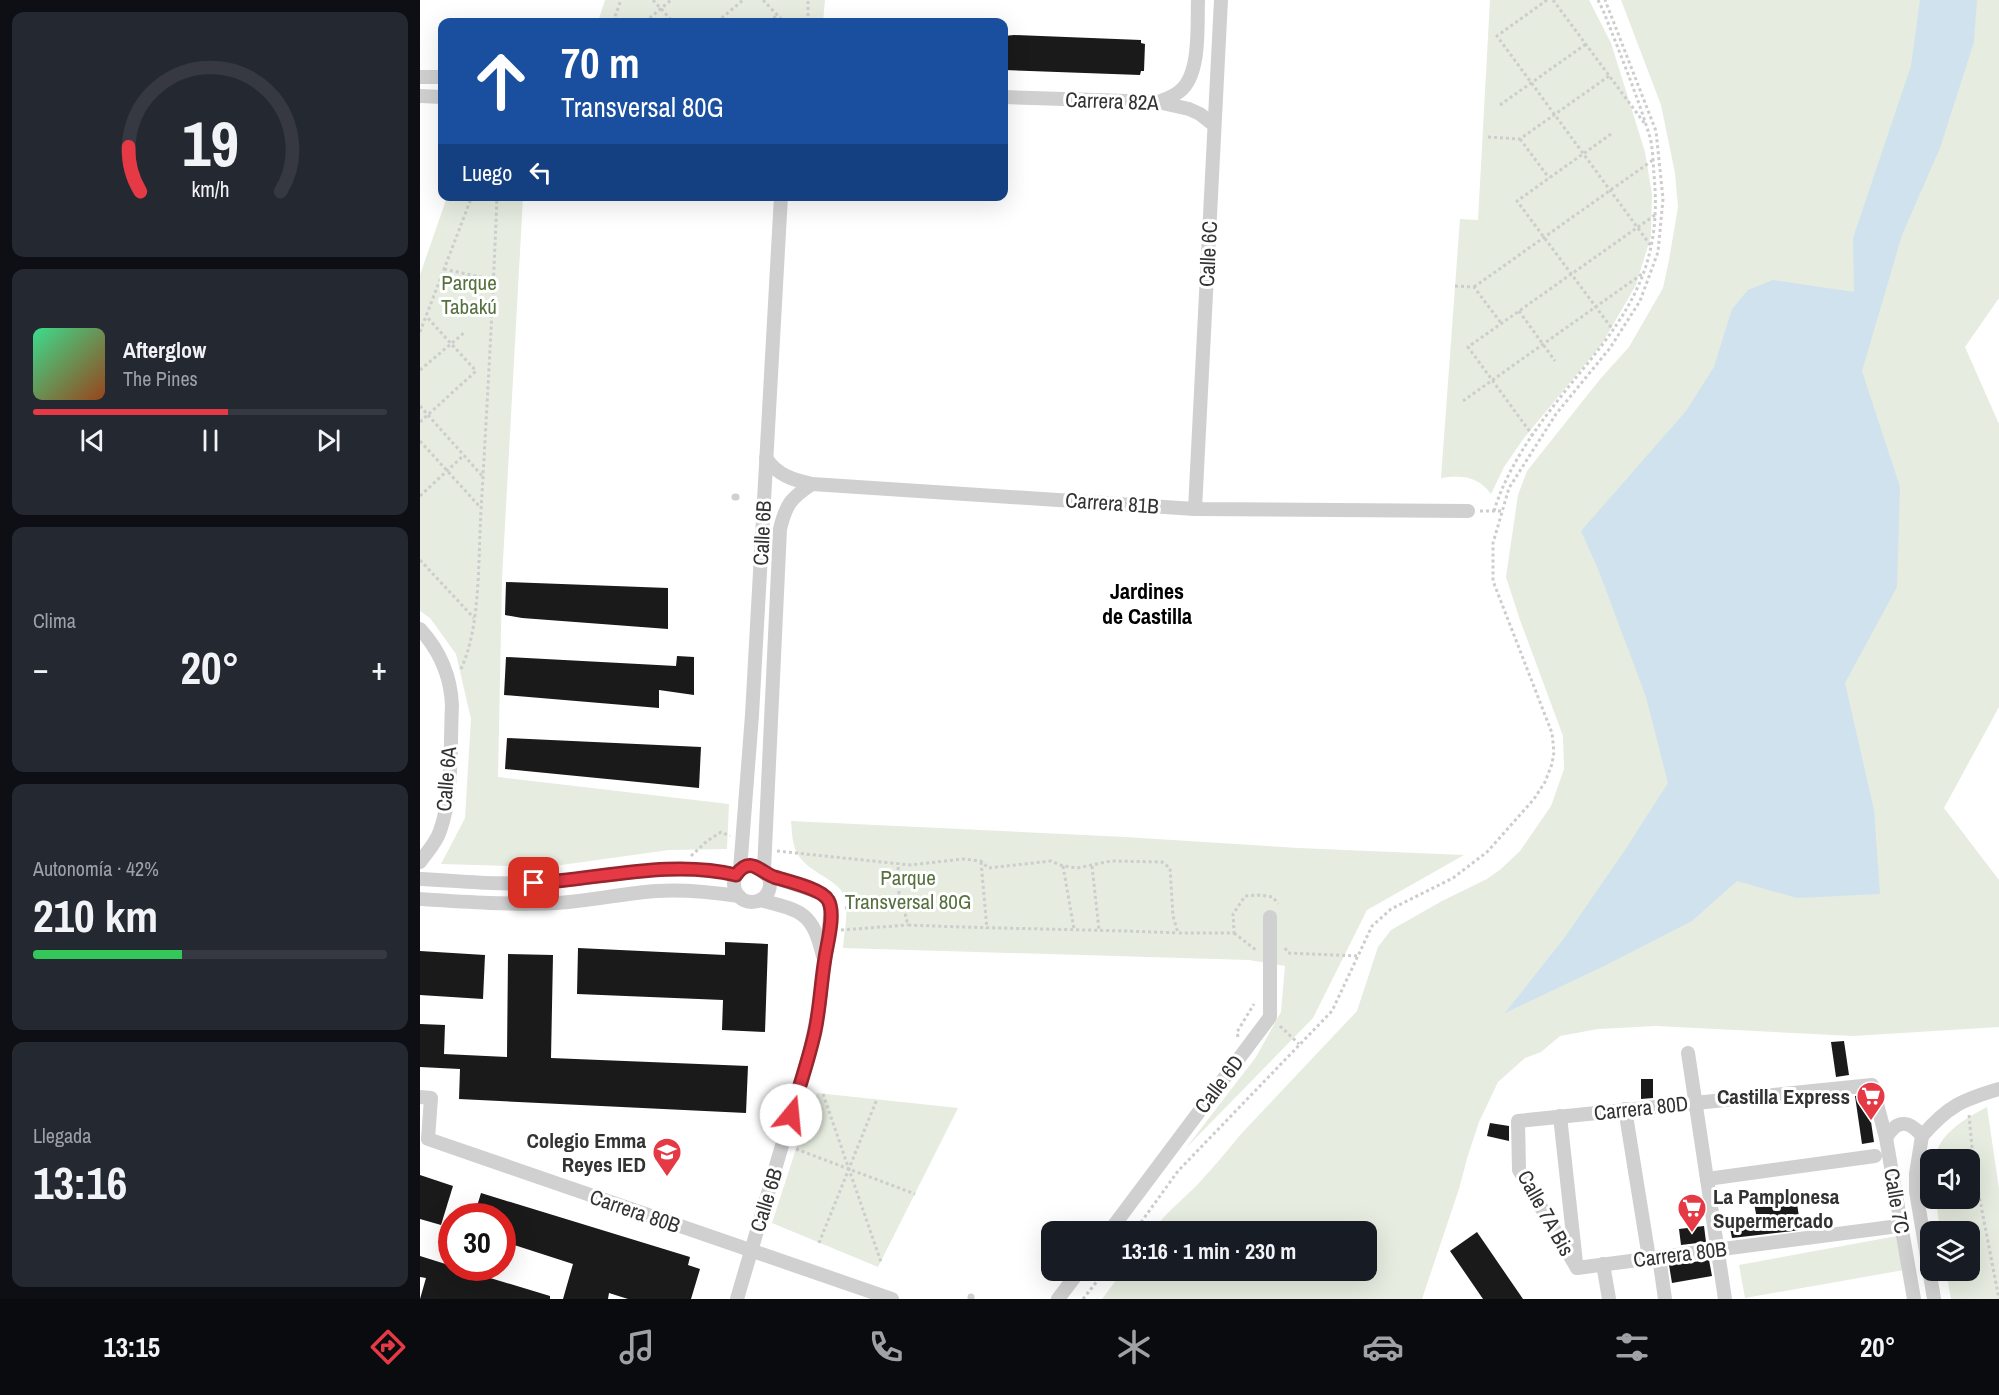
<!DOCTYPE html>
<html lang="es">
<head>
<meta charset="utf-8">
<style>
	:root { --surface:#171b24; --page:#242831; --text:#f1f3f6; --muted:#9ea1a6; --line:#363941; --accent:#e63946 }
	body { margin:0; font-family:"Archivo Narrow",sans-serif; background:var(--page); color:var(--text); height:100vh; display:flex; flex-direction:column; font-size:22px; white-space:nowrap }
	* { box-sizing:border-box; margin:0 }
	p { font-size:20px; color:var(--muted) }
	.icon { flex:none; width:33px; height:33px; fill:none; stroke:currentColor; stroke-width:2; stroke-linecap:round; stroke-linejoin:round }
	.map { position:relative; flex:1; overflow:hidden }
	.drawer { display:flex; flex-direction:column; gap:12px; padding:12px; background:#0d0f14; width:420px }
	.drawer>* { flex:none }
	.banner { position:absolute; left:18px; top:18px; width:570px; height:183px; border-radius:12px; box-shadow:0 6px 24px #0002; background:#1a4fa0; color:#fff; overflow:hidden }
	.fabs { position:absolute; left:1500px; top:1149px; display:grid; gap:12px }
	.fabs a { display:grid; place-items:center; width:60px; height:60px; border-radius:12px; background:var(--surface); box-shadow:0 6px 24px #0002; font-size:30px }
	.speed { position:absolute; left:18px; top:1203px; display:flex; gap:12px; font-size:30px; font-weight:700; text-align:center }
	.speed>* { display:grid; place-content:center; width:78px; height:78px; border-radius:50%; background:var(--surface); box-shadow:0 6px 24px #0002; line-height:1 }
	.speed .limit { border:9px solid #d22; background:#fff; color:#111 }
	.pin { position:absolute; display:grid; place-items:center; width:51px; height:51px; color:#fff; margin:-26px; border-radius:12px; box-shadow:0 3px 9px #0006 }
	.me { position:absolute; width:66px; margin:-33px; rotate:17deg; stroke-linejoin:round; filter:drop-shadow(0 0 4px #0008) }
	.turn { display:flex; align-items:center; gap:21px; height:126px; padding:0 24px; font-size:27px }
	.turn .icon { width:78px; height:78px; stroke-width:2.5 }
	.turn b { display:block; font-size:42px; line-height:51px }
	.then { display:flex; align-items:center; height:57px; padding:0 24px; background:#0003; gap:12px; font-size:22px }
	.big { font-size:45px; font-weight:700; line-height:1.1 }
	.drawer .card { flex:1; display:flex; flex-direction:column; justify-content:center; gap:9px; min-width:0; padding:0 21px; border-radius:12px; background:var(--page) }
	.drawer .dial { align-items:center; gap:0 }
	.dial svg { height:156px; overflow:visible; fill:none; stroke:var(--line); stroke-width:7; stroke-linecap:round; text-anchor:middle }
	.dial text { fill:var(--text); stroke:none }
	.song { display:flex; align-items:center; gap:18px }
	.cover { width:72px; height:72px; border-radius:9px; background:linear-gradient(135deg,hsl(150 70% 55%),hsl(20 70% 35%)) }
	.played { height:6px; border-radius:3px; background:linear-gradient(90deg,var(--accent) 55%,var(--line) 55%) }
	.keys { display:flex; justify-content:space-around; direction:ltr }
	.heat { display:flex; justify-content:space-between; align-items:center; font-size:33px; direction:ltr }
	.charge { height:9px; border-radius:4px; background:linear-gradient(90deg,#34c759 42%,var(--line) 0) }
	.trip { position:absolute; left:621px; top:1221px; width:336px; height:60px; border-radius:12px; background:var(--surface); box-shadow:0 6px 24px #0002; font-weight:700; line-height:60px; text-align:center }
	.tabs { display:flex; height:96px; justify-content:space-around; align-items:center; background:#090b0e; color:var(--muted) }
	.tabs .icon { width:42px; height:42px }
	.tabs .selected { color:var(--accent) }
	.tabs b { font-size:27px; color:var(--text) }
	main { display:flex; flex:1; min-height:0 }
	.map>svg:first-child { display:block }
</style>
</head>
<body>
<main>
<section class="drawer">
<div class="card dial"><svg viewBox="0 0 100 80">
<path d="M14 69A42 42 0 1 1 86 69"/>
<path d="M14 69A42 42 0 0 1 8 46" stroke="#e63946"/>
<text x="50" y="56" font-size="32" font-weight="700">19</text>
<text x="50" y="72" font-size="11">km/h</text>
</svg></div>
<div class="card">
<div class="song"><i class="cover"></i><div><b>Afterglow</b><p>The Pines</p></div></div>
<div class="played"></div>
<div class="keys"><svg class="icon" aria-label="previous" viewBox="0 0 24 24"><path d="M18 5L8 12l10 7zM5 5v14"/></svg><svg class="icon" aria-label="pause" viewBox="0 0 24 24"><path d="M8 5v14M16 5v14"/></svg><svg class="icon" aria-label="next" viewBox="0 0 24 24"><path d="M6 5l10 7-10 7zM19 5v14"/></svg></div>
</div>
<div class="card"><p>Clima</p>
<div class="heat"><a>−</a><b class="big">20°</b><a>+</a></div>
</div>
<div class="card"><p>Autonomía · 42%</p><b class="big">210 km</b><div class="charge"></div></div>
<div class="card"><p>Llegada</p><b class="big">13:16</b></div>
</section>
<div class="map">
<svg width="1579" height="1299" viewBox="0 0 1579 1299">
	<rect width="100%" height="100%" fill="#fff"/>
	<g fill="#e6ecdf">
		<polygon points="185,0 405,0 403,22 178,22"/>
		<path d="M1070 0H1169L1191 43 1225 152 1232 194 1231 236 1216 285 1182 344 1104 438 1084 467 1071 494C1058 476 1042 475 1021 478L1040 219 1058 220Z"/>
		<path d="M1201 0H1579V298L1545 347 1579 424V707L1524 808 1579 880V1027L1433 1036 1236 1026 1178 1029 1140 1036 1121 1052 1105 1058 1078 1082 1059 1122 1048 1155 1039 1189 1002 1299H682L703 1271 946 1270V1232L732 1231C746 1213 762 1200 778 1184 793 1168 807 1151 821 1134L937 1011 958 947 971 930 1022 901 1067 879 1081 869 1100 851 1131 806 1144 769 1143 736 1100 620 1086 577 1098 495 1107 471 1181 378 1209 347 1243 288 1249 260 1258 207 1255 173 1241 105Z"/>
		<polygon points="27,197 103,197 82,579 78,777 309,804 307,849 249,850 127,867 21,864 45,818 51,719 36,654 10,618 0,611 0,275"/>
		<path d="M371 821 705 837 878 848 1044 855 947 910 893 1018 766 1148 836 1057 861 1012 865 966 829 960 423 948C424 933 428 916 426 901 423 880 388 874 377 853 372 843 372 832 371 821Z"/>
		<polygon points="397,1093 538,1108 458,1267 352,1223 376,1149"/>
		<path d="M1567 1107 1579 1189V1299H1531L1526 1271 1550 1270V1232L1520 1231 1516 1199 1550 1198V1160L1515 1159C1519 1133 1545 1119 1567 1107Z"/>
		<polygon points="1477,1236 1484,1270 1325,1298 1319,1265"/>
	</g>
	<polygon fill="#cfe2ee" points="1500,0 1557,0 1554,42 1520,148 1482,235 1442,371 1480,487 1477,587 1425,683 1454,810 1460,894 1377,898 1317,881 1272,921 1186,965 1085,1013 1145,937 1203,853 1248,783 1226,697 1178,569 1161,531 1266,411 1294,367 1312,309 1328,290 1353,280 1434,292 1433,238 1491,66"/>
	<g fill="#1a1a1a">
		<polygon points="594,35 721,40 721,43 725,44 724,71 721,71 720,75 584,70 584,36"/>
		<polygon points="86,582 248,588 248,629 102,618 85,615"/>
		<polygon points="257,656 274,657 274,695 239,690 239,708 84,695 86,657 256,666"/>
		<polygon points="87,738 281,747 279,788 85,769"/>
		<polygon points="305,942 348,944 345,1032 302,1030 303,1000 157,994 158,948 305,955"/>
		<polygon points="0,951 65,955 63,999 0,995"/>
		<polygon points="88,954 133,955 131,1058 328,1066 326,1113 39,1099 40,1069 0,1067 0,1024 25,1025 24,1054 87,1057"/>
		<polygon points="1424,1041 1429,1075 1416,1077 1411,1042"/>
		<polygon points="1221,1079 1233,1079 1233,1098 1221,1099"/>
		<polygon points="1445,1095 1450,1115 1454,1142 1442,1144 1435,1096"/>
		<polygon points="1070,1123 1089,1126 1089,1141 1067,1136"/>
		<polygon points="0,1175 33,1186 21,1225 0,1219"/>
		<polygon points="61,1193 270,1257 268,1265 280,1269 271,1299 208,1299 189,1293 188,1299 143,1299 153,1264 82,1241 82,1216 54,1216"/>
		<polygon points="1376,1197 1381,1230 1312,1238 1309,1223 1337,1219 1334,1203"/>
		<polygon points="1284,1226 1286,1242 1261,1245 1259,1229"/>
		<polygon points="1057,1232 1103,1299 1063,1299 1030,1251"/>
		<polygon points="0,1256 32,1266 32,1268 37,1268 130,1296 130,1299 0,1299 6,1278 0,1277"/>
		<polygon points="1289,1260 1292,1276 1252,1283 1249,1265"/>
	</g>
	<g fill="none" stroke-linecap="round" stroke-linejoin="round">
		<g stroke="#cdcdcd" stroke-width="3" stroke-dasharray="3 3" stroke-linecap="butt">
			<polyline points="233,0 253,22"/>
			<polyline points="343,0 364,22"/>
			<polyline points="1127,0 1077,36 1231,246"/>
			<polyline points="1133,0 1225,124"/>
			<polyline points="193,22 201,0"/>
			<polyline points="225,22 251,0"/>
			<polyline points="297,22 323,0"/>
			<polyline points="349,22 357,15"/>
			<polyline points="388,22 388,0"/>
			<polyline points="1080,105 1166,44"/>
			<polyline points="1191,134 1097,201 1193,330"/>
			<polyline points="1068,137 1100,139 1189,76"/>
			<polyline points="1100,139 1129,178"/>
			<polyline points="24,269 74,280"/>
			<polyline points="1035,286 1054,287 1081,323"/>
			<polyline points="1054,287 1233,160"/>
			<polyline points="1099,311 1135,361"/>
			<polyline points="0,332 52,196"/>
			<polyline points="0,370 45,332"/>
			<polyline points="1043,401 1222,274"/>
			<polyline points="0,406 64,478"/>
			<polyline points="0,422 56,371 6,316"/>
			<polyline points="1113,436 1048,347 1235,215"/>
			<polyline points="0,441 61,508"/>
			<polyline points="0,496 44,455"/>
			<polyline points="1060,511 1082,511"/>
			<path d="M1074 511C1090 458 1129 411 1163 369 1215 306 1242 258 1234 175 1233 162 1233 146 1229 134 1216 92 1199 51 1183 10L1178 0"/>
			<polyline points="0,560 54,618"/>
			<path d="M41 669C61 626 58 559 61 511 67 406 73 302 77 196"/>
			<polyline points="357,851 490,865 543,859 561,861 568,868 631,861 643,866 657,868 691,861 742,862 750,868 753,916 758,933 814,933 813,914 825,896 839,895 853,897 858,904"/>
			<polyline points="271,856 287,841 301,832 310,836"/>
			<polyline points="561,862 567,929"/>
			<polyline points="643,866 654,929"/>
			<polyline points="672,866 679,930"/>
			<path d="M482 902 488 925C578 929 668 929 758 933"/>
			<polyline points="425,908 451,903 482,902 479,894 478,863"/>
			<polyline points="421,930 488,925"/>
			<polyline points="814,933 836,950"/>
			<polyline points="865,948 868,953 938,956"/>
			<polyline points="860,1026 879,1044"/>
			<polyline points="818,1037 817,1032 834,1004"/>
			<polyline points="403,1094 461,1262"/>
			<polyline points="1549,1115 1554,1169 1579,1299"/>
			<polyline points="376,1149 495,1194"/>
			<polyline points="714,1232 758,1171 912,1011 952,926 971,909 1033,878 1067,852 1114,799 1125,782 1132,764 1134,752 1132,733 1073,581 1073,543 1089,488 1136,414 1190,348 1220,301 1238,252 1243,199 1236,131 1185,0"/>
			<polyline points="399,1243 457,1099"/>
			<polyline points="663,1299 686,1270"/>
		</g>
		<g stroke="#d0d0d0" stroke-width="7">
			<polyline points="315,497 316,497"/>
			<polyline points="551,1299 551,1297"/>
		</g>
		<g stroke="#d0d0d0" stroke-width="14">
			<polyline points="0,77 22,77"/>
			<polyline points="0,96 22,97"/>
			<polyline points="584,97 738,102 769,109 780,114 794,125"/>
			<path d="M738 102C746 99 753 97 760 91 781 74 777 26 778 0"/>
			<path d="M346 458C357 475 373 480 392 484L775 509 1048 511"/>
			<polyline points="775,509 801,0"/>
			<path d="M0 629C20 651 31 676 32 706 30 743 33 796 20 831 16 843 7 852 0 862"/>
			<circle cx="332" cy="884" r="18"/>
			<polyline points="320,870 332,715 361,196"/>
			<path d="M344 870 360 529C366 504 371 498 392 484"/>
			<path d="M0 879C43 881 86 886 128 882 190 877 255 860 316 875"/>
			<path d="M0 899C46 902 91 905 137 903 171 901 204 893 237 891 265 889 291 892 319 896"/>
			<path d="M340 900C383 911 392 912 403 956"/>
			<polyline points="1268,1053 1305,1299"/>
			<polyline points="0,1097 11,1098 8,1139 472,1299"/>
			<polyline points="1205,1109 1229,1258"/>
			<polyline points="1140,1116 1156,1263"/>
			<path d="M1502 1136C1528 1106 1542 1100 1579 1089"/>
			<path d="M1466 1138C1477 1119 1489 1120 1502 1136L1496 1174V1191L1514 1299"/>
			<polyline points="1287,1179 1455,1156"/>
			<polyline points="689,1232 850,1017 850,917"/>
			<polyline points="1239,1257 1245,1299"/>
			<polyline points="1183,1264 1189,1299"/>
			<polyline points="1157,1268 1099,1170 1098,1121 1452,1085 1466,1138 1494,1299"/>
			<polyline points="1157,1268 1471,1227"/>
			<polyline points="317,1299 390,1050 399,1007 411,910 408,900 401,893 347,875"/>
			<polyline points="638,1299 660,1270"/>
		</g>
	</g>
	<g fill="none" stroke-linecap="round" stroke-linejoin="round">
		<g stroke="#96252e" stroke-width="15">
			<path id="route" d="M114 883C180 879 251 859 316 875 330 855 340 872 354 877 367 881 402 889 408 900 416 913 407 944 405 958 401 982 400 1007 395 1031 389 1059 379 1087 371 1115"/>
		</g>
		<use href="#route" stroke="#e63946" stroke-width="10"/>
	</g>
	<defs>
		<g id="supermarket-pin" transform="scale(1.5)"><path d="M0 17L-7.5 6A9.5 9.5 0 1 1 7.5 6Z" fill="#e63946" stroke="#fff"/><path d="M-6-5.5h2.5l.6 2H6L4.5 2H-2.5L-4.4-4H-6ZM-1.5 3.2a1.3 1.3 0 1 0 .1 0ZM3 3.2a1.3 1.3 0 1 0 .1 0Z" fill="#fff"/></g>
		<g id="school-pin" transform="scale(1.5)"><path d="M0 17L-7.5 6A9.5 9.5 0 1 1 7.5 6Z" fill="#e63946" stroke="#fff"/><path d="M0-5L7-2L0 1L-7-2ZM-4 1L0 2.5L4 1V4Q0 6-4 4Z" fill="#fff"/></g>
	</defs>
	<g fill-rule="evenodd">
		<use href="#supermarket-pin" x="1451" y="1096"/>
		<use href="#school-pin" x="247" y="1152"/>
		<use href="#supermarket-pin" x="1272" y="1208"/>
	</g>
	<g text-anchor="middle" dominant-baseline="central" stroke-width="6" stroke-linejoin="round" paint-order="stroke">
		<g font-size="21" fill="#333" stroke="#fff">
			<text transform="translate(692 101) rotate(2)">Carrera 82A</text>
			<text transform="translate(788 254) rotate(-87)">Calle 6C</text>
			<text transform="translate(692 503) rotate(4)">Carrera 81B</text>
			<text transform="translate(342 533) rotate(-87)">Calle 6B</text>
			<text transform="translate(26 779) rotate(-85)">Calle 6A</text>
			<text transform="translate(799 1084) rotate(-53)">Calle 6D</text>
			<text transform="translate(1221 1108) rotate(-6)">Carrera 80D</text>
			<text transform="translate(346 1200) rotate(-73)">Calle 6B</text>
			<text transform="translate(1477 1201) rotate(80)">Calle 7C</text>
			<text transform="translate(215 1211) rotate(19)">Carrera 80B</text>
			<text transform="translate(1126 1213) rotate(61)">Calle 7A Bis</text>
			<text transform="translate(1260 1254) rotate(-7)">Carrera 80B</text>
		</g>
		<g font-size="21" fill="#56703f" stroke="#fff">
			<text x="49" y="282">Parque<tspan x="49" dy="24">Tabakú</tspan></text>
			<text x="488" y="877">Parque<tspan x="488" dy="24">Transversal 80G</tspan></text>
		</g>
		<g font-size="21" font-weight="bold" fill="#333" stroke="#fff" text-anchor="end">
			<text x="1430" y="1096">Castilla Express</text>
			<text x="226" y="1140">Colegio Emma<tspan x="226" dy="24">Reyes IED</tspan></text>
			<text x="1293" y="1196" text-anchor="start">La Pamplonesa<tspan x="1293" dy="24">Supermercado</tspan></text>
		</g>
		<g font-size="22" font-weight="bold" fill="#000" stroke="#fff">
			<text x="727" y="591">Jardines<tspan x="727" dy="25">de Castilla</tspan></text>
		</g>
	</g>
</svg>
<div class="fabs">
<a><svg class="icon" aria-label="sound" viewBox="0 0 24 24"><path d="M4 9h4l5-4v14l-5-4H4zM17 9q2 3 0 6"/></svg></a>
<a><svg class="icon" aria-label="layers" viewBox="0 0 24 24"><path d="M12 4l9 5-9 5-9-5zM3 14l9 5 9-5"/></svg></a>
</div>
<div class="speed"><div class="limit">30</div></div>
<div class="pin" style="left:114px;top:883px;background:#d93025"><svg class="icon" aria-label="arrive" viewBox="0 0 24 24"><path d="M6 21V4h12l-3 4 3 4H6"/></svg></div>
<svg class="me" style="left:371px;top:1115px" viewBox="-20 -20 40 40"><circle r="19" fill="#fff"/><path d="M0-13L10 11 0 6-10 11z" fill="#e63946"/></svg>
<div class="trip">13:16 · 1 min · 230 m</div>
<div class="banner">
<div class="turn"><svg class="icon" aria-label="ahead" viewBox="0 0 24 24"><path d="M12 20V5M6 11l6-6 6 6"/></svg><div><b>70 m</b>Transversal 80G</div></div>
<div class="then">Luego<svg class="icon" aria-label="left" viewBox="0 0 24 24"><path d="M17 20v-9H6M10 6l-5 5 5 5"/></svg></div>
</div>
</div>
</main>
<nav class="tabs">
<b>13:15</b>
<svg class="icon selected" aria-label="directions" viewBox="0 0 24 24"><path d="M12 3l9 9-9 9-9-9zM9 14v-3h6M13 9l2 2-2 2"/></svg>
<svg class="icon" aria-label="music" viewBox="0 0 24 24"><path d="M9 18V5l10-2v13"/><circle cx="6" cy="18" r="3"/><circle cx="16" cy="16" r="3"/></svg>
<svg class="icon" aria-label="phone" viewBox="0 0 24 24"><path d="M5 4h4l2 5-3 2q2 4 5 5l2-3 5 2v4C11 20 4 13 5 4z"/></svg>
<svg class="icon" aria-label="climate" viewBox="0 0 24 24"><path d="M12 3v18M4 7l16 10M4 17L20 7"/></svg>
<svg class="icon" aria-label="car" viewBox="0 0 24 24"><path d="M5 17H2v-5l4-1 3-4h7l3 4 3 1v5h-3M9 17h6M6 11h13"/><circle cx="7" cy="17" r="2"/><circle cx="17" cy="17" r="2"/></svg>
<svg class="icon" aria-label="filters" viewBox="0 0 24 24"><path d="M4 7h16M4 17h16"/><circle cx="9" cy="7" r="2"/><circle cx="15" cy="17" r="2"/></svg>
<b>20°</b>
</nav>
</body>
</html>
